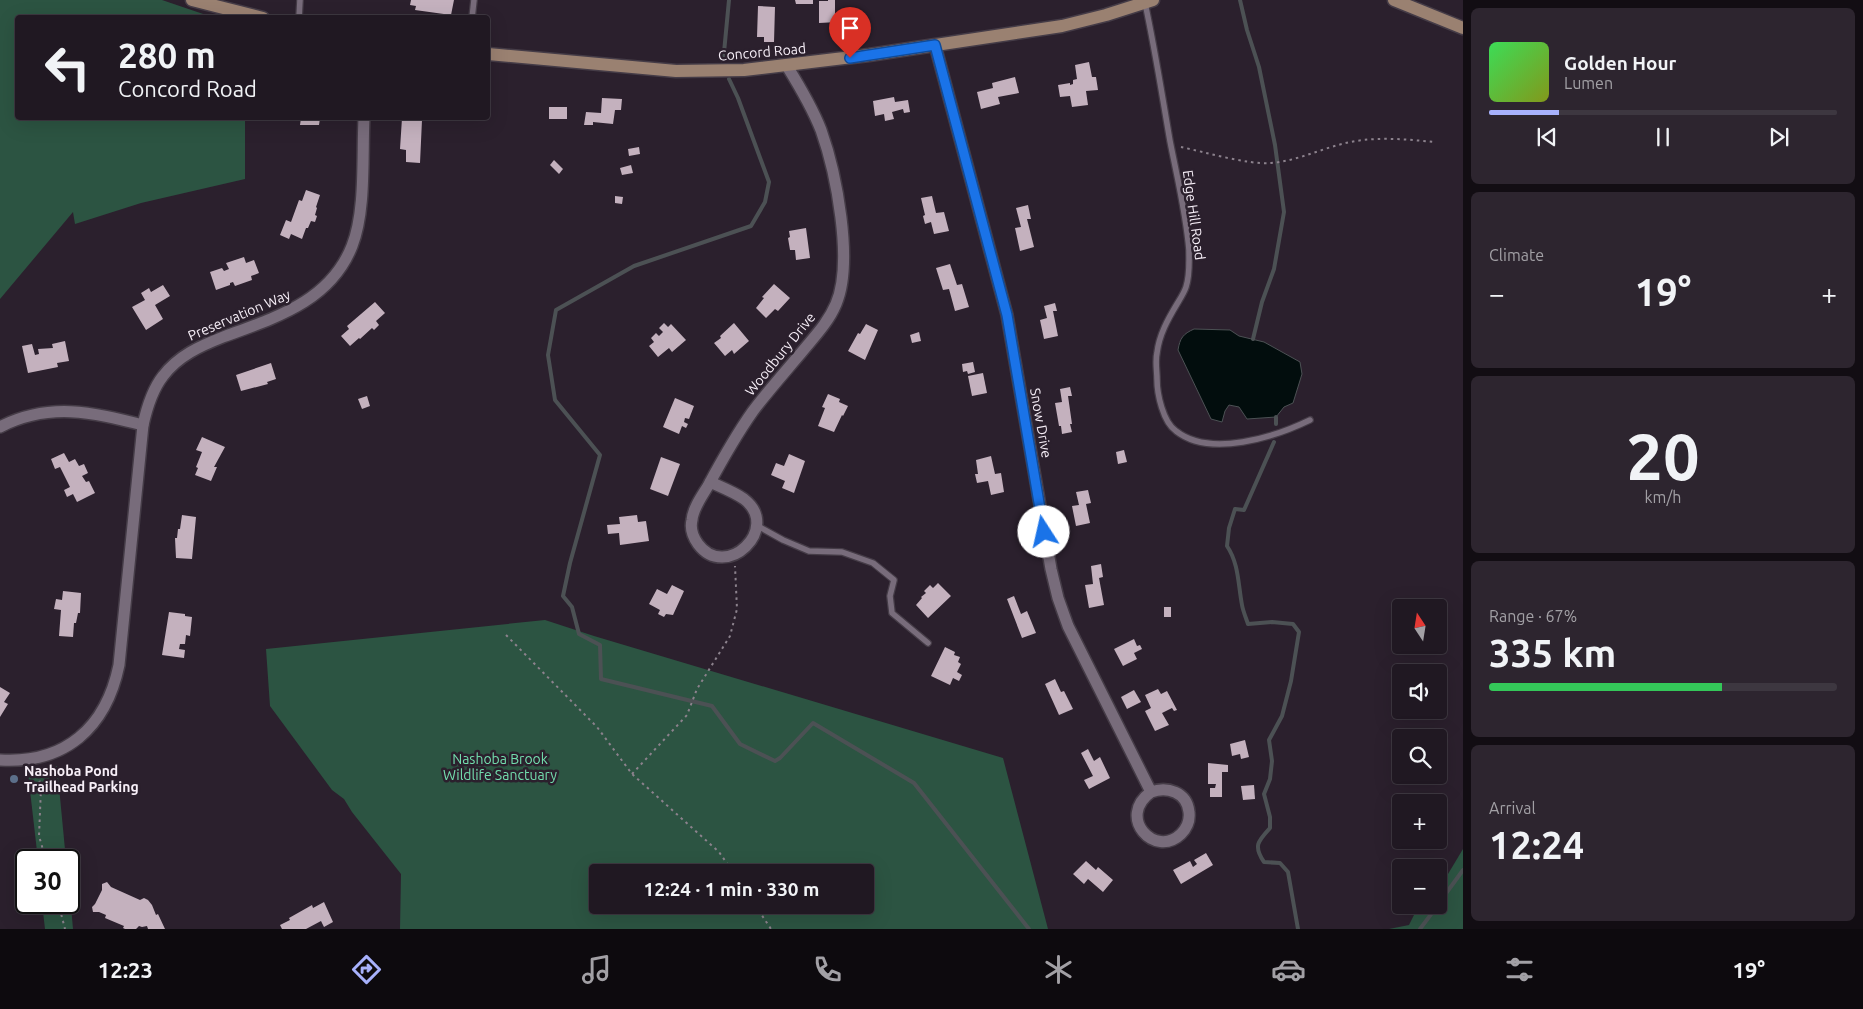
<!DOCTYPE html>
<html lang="en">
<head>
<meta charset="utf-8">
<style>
	:root { --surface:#201822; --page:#2d252f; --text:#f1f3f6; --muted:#a2a0a5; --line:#3d3740; --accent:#a7b1fc }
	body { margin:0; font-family:Ubuntu,sans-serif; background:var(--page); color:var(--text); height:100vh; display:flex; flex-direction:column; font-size:19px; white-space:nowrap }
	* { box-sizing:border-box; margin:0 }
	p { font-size:16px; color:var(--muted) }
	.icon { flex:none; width:28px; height:28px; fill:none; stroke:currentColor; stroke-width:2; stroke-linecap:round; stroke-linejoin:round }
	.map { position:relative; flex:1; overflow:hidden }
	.sheet { display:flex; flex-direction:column; gap:8px; padding:8px; background:#120d13; width:400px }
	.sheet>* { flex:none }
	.top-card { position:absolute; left:15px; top:15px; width:475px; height:105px; border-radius:5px; box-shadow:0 5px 20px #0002,0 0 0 1px var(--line); background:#201822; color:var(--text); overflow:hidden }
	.needle { width:32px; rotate:348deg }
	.buttons { position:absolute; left:1392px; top:599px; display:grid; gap:10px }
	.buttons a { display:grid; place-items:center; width:55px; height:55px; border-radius:5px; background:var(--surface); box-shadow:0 5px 20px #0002,0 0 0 1px var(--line); font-size:25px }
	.speed { position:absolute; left:15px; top:849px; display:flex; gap:10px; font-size:25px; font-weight:700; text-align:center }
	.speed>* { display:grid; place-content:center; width:65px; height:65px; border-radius:50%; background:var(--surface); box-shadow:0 5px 20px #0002,0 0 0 1px var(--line); line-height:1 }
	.speed .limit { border:2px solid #111; border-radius:8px; background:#fff; color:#111 }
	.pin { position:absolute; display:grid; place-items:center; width:42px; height:42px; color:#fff; margin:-51px -21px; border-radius:50% 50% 50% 0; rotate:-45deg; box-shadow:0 0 5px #0007 }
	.pin .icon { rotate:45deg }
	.me { position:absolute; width:55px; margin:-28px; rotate:350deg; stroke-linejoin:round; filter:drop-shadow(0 0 4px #0008) }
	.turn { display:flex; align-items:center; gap:18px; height:105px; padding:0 20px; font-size:22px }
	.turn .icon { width:65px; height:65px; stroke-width:2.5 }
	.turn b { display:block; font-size:35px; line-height:42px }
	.big { font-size:38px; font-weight:600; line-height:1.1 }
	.sheet .card { flex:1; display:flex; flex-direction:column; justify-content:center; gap:8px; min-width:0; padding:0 18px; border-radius:8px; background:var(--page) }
	.sheet .dial { align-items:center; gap:0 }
	.dial b { font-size:65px; line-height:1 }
	.song { display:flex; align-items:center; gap:15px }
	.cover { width:60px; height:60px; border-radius:8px; background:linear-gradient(135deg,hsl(130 70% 55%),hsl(70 70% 35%)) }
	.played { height:5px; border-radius:2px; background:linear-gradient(90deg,var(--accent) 20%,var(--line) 20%) }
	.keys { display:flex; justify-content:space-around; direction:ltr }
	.heat { display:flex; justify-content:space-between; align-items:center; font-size:28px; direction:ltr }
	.charge { height:8px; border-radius:4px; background:linear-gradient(90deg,#34c759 67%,var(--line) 0) }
	.trip { position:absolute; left:589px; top:864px; width:285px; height:50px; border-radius:5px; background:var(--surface); box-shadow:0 5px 20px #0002,0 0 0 1px var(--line); font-weight:600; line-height:50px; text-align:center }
	.menu { display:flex; height:80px; justify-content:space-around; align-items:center; background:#0d0a0e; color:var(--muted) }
	.menu .icon { width:35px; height:35px }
	.menu .current { color:var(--accent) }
	.menu b { font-size:22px; color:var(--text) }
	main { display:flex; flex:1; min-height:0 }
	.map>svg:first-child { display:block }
</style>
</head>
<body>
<main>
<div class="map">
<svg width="1463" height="929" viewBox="0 0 1463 929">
	<rect width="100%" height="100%" fill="#2b202d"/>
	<g fill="#2c5442" fill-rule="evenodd">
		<polygon points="0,0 162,0 212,17 18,18 18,118 245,118 245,179 141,203 75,224 73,212 0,299"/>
		<path d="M545 620 594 636 1003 758 1048 929H400L401 874 352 812 344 799 332 790 270 706 266 649ZM598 872H865V905H598Z"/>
		<polygon points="57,766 66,860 38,860 28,773"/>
		<polygon points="1463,849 1463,929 1389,929 1409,925 1419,905 1439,905 1439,883 1445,879"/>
		<polygon points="69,883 73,929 45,929 42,903 69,902"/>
	</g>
	<path fill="#020d0d" stroke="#4c5154" d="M1194 329 1230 330 1239 336 1264 342 1300 362 1302 374 1293 403 1284 407 1276 417 1247 419 1239 407 1229 405 1225 411 1222 422 1211 419 1178 350C1180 338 1183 334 1194 329Z"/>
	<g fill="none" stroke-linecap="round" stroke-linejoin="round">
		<g stroke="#4c5154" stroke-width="4">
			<polyline points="1240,0 1247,30 1259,67 1275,145 1284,212 1274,269 1262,302 1253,339"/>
			<polyline points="723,63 729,0"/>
			<polyline points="729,79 738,98 769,182 765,202 751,226 634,266 556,310 548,355 555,400 600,455 570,563 563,596 572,607 579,634 600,645 601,679 712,706 740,744 775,761 780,758 813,723 914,783 1029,929"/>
			<polyline points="1276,424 1276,417"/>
			<path d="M1274 442 1244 510 1235 509 1229 528 1227 546C1239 564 1238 584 1242 605 1243 611 1246 618 1248 624L1272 622 1293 624 1299 632 1291 681 1282 716 1269 740 1272 761 1270 779 1264 794 1270 817V828C1258 841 1253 846 1264 862L1280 863 1288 872 1298 929"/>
			<polyline points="1439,903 1463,870"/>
			<polyline points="1420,929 1438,905"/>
		</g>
	</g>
	<g fill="#c4b1be">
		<polygon points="411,0 454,0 451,15 415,10 416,6 410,5"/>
		<polygon points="795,0 813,0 813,4 796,4"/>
		<polygon points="828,0 835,0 835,19 838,19 838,22 819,23 819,1 828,1"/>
		<polygon points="758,6 775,7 774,42 764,42 764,37 757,37"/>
		<polygon points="1089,62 1092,77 1096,77 1098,90 1086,91 1088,105 1072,107 1070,96 1060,97 1058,85 1070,83 1070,85 1073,84 1073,80 1077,79 1075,65"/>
		<polygon points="1015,77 1019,93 998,97 1000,104 981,109 977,92 993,88 992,83"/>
		<polygon points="894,97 895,102 908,100 910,112 904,113 903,109 892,112 894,119 885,121 884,114 875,116 873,101"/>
		<polygon points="602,98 622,99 621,110 615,110 613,124 593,122 593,125 584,125 586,112 601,113"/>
		<rect x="549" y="107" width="18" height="12"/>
		<polygon points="301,118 320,118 319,125 300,125"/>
		<polygon points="402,118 412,118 411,120 422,120 420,163 406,162 406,150 400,149"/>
		<polygon points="639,147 640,154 629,156 628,149"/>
		<polygon points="554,160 563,169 559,174 550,165"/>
		<polygon points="631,165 633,173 622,175 620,168"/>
		<polygon points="306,190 320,195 316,207 317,208 315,215 317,216 315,222 311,221 308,228 306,228 302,239 291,234 289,239 280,235 286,220 291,222 299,200 302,201"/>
		<polygon points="615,196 623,197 622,204 615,203"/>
		<polygon points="932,196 936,213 944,212 949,231 934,234 931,222 925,224 923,216 925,215 921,198"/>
		<polygon points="1028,205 1031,219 1027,219 1034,247 1020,251 1015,228 1021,227 1016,208"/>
		<polygon points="806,228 810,258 796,260 795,250 790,250 788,238 790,237 789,231"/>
		<polygon points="244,257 246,263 254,260 259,273 251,276 252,280 235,286 233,282 230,283 230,285 216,290 210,272 222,268 224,271 229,269 226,263"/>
		<polygon points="950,264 957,285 962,284 969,307 955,311 949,289 943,290 936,268"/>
		<polygon points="774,284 790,298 778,311 775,309 766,318 756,308 764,298 762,297"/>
		<polygon points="163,285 170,296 155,305 163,319 146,330 132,307 145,300 141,293 149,288 151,292"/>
		<polygon points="375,302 385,313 376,321 379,325 374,330 372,328 360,339 359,338 350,346 341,336 349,329 347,326"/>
		<polygon points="1055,303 1057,311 1053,311 1058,336 1044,339 1040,320 1047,318 1044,306"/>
		<polygon points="664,323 668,327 671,324 686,340 672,352 669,348 658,357 649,346 654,342 651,338 656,333 659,336 663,332 659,328"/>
		<polygon points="734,323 749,341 734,354 732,350 725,356 714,343 721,338 720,336"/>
		<polygon points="866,324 878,330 865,360 848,351 858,333 860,334"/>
		<polygon points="919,332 921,341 912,343 910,335"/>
		<polygon points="65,341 69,361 57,363 58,367 28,373 22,346 32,344 35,355 39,354 38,349 53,348 52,344"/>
		<polygon points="973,362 975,372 968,374 967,371 963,372 962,364"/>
		<polygon points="271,363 276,379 267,382 268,384 241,391 236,375"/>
		<polygon points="983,373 987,393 972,396 968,376"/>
		<polygon points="1070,387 1072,396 1068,396 1072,424 1070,424 1072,432 1062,434 1061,426 1059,426 1055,403 1062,402 1060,389"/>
		<polygon points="828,394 840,399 839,402 848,406 843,416 842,415 834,432 818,426 825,408 822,407"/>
		<polygon points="367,396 370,406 362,409 358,399"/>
		<polygon points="675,398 694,406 689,419 685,418 684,422 688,424 686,428 682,426 679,434 663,427"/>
		<polygon points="202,437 225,447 214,467 217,467 211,481 195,475 198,468 196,467 202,452 196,450"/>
		<polygon points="1124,450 1127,462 1118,464 1116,452"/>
		<polygon points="64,453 69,462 75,459 79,466 84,464 88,473 82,476 86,482 89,481 95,493 77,502 73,494 67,497 64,490 70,487 60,467 55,469 51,459"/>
		<polygon points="789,454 805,461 794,493 782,488 785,481 771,475 776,463 784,466"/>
		<polygon points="991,456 995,474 1001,473 1004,492 991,495 988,481 977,483 975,474 978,474 976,460"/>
		<polygon points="661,457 680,464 668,496 650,489"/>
		<polygon points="1088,490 1091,503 1086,504 1090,523 1076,526 1072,506 1079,505 1076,492"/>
		<polygon points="182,515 196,517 192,559 176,558 175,538 177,538 178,529 180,529"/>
		<polygon points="637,515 638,522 646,521 649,541 620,545 619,533 608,534 607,525 620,524 619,517"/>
		<polygon points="1101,564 1103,577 1099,578 1104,605 1089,608 1085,585 1093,584 1091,566"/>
		<polygon points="938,583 951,596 928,618 916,605 922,598 921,597 926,593 924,591 930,585 933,588"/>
		<polygon points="672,585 684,591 673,615 666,614 664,617 658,614 660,610 649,604 657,589 667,594"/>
		<polygon points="63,591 81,593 80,613 78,613 76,623 74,623 73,637 59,636 61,610 54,609 56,599 62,600"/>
		<polygon points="1014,596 1021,614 1027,611 1036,633 1022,638 1007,599"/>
		<rect x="1164" y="607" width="7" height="10"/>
		<polygon points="169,612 185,614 185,616 192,617 190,636 186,635 185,644 180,644 179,649 185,650 184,658 162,655"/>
		<polygon points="1134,639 1137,646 1140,645 1142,649 1134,653 1137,659 1123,666 1114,649"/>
		<polygon points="945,647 955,652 954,655 960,657 958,662 961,664 957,672 962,675 959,681 953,678 950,685 931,676"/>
		<polygon points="1055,679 1061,692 1064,691 1073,709 1059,715 1045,684"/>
		<polygon points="0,687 10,693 4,702 8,704 0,717"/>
		<polygon points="1158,689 1161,694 1167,691 1177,710 1174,711 1172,708 1162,713 1169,725 1155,731 1145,711 1151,708 1145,695"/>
		<polygon points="1134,690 1141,702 1127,709 1121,697"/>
		<polygon points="1245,740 1249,757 1241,759 1240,754 1232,756 1230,744"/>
		<polygon points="1088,749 1094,761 1100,757 1110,778 1089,789 1084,780 1093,776 1081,753"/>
		<polygon points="1208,763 1228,765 1228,772 1222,772 1222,797 1210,797 1210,788 1215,788 1216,784 1208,784"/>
		<polygon points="1254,785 1255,799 1243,800 1241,786"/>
		<polygon points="1206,853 1213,865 1181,884 1173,870 1190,861 1193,867 1197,864 1194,860"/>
		<polygon points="1086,861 1096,870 1098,867 1113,880 1103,892 1088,879 1084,884 1073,874"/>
		<polygon points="107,882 111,887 140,900 144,898 148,900 152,905 156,915 158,914 165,929 148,929 147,926 142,927 139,926 136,929 125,929 123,928 124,926 105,918 106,915 99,912 93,912 92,907 95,904 102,890 102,884"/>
		<polygon points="324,902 333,922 324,927 321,921 306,929 282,929 280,925 290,920 289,918 312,905 313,908"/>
	</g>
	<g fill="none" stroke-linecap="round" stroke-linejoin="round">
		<g stroke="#453c47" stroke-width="8">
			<g id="service">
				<path d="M1145 3C1155 49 1162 95 1170 141 1177 177 1186 213 1189 250 1189 262 1190 275 1186 287 1184 293 1180 299 1177 304 1168 319 1159 335 1157 353 1155 361 1157 371 1157 379 1157 394 1163 422 1176 431 1210 458 1275 437 1310 420"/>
				<polyline points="299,18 300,0"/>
				<polyline points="472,18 474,0"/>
				<polyline points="756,525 783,540 809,551 842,552 873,563 894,580 890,596 892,613 928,643"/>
			</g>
		</g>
		<g stroke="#453c47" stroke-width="14">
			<g id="minor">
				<path d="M935 45 1007 315 1051 569 1058 598 1068 626 1151 792C1116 817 1155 859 1181 834 1187 828 1190 820 1189 812 1187 792 1167 786 1151 792"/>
				<path d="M0 427C49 402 92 412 143 425"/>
				<path d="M710 482C721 487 734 492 744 499 782 528 726 582 698 544 693 537 690 528 692 520 693 508 702 496 708 486 722 460 736 435 753 411 768 391 785 372 801 353 814 337 828 323 836 304 854 262 836 172 821 130 812 107 800 87 787 66"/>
				<path d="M0 760C65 764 106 728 119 665L143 425C147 407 152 390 163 376 178 356 200 346 223 337 274 318 330 302 352 246 366 211 362 156 364 118"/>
			</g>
		</g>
		<g stroke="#453c47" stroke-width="15">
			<g id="secondary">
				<polyline points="192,0 263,18"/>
				<polyline points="1394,0 1463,28"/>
				<polyline points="488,54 676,71 744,70 869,55 1062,26 1106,15 1153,0"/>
			</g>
		</g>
		<g stroke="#8c828d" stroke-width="2" stroke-dasharray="2.5 4" stroke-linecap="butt">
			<path d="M1181 147C1205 152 1248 165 1271 163 1296 161 1318 150 1342 144 1371 136 1404 139 1434 142"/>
			<polyline points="506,635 597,727 632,774 719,852 733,872"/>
			<polyline points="37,768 41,788 39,836 46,860"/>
			<polyline points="632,774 687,715 697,689 730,636 737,609 735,566"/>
			<polyline points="58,902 65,929"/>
			<polyline points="755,905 771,929"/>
		</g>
		<use href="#service" stroke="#786c7b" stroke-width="5.5"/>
		<use href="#minor" stroke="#786c7b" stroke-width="11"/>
		<use href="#secondary" stroke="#9a8171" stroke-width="12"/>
	</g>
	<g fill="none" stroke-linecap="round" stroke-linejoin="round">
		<g stroke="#114b97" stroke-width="12">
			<polyline id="route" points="850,58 935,45 1007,315 1044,532"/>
		</g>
		<use href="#route" stroke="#1a73e8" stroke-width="9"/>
	</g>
	<circle fill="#5c6f8a" stroke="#2b202d" stroke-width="2" cx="14" cy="779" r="5"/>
	<g text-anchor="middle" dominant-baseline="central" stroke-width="5" stroke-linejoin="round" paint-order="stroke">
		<g font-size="14" fill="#f7eff8" stroke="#2b202d">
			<text transform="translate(762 52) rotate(-5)">Concord Road</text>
			<text transform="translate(1194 215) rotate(82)">Edge Hill Road</text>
			<text transform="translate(239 315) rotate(-23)">Preservation Way</text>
			<text transform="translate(780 354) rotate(-51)">Woodbury Drive</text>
			<text transform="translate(1041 423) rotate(80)">Snow Drive</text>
		</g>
		<g font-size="14" fill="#73deae" stroke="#2b202d">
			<text x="500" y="759">Nashoba Brook<tspan x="500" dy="16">Wildlife Sanctuary</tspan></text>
		</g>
		<g font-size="14" font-weight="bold" fill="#f7eff8" stroke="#2b202d" text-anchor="start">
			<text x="24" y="771">Nashoba Pond<tspan x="24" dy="16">Trailhead Parking</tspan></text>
		</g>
	</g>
</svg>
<div class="buttons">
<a><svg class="needle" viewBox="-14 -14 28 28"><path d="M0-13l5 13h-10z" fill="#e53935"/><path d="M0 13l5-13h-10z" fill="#a2a0a5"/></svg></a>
<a><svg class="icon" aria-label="sound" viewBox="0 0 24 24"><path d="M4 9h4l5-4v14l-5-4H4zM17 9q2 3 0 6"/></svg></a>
<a><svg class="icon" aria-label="search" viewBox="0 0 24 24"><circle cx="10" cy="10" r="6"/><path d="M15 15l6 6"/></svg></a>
<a>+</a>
<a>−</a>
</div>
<div class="speed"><div class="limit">30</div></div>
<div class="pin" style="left:850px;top:58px;background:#d93025"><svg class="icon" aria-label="arrive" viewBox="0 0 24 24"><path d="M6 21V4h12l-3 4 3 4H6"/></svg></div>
<svg class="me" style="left:1044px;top:532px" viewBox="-20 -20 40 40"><circle r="19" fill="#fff"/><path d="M0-13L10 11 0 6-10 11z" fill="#1a73e8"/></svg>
<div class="trip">12:24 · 1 min · 330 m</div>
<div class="top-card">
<div class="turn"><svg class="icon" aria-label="left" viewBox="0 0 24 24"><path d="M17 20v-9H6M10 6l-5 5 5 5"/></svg><div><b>280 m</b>Concord Road</div></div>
</div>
</div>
<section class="sheet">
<div class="card">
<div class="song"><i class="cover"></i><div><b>Golden Hour</b><p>Lumen</p></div></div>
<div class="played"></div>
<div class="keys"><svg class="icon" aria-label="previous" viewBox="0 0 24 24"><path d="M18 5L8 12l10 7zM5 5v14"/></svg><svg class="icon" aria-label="pause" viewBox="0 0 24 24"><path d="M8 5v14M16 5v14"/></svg><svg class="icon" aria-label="next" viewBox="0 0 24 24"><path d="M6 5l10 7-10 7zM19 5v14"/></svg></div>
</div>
<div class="card"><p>Climate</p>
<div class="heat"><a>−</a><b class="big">19°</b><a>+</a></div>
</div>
<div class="card dial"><b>20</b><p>km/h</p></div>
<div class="card"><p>Range · 67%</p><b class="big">335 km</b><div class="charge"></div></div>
<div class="card"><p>Arrival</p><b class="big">12:24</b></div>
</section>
</main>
<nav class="menu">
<b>12:23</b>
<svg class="icon current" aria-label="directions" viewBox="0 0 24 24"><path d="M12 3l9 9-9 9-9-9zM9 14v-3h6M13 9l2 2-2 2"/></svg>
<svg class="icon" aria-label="music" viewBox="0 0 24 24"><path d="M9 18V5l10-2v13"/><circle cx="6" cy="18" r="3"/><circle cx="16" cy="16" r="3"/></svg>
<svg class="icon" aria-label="phone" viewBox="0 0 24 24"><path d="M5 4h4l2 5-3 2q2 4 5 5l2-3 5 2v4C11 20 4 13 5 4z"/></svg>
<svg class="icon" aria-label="climate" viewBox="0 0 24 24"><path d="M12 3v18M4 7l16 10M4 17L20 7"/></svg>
<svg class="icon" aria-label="car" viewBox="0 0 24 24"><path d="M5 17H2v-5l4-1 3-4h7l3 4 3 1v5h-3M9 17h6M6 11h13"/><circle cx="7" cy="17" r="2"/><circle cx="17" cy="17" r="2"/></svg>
<svg class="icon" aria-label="filters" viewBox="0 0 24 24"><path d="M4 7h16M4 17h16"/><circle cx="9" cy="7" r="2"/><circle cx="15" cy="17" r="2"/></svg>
<b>19°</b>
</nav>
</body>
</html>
